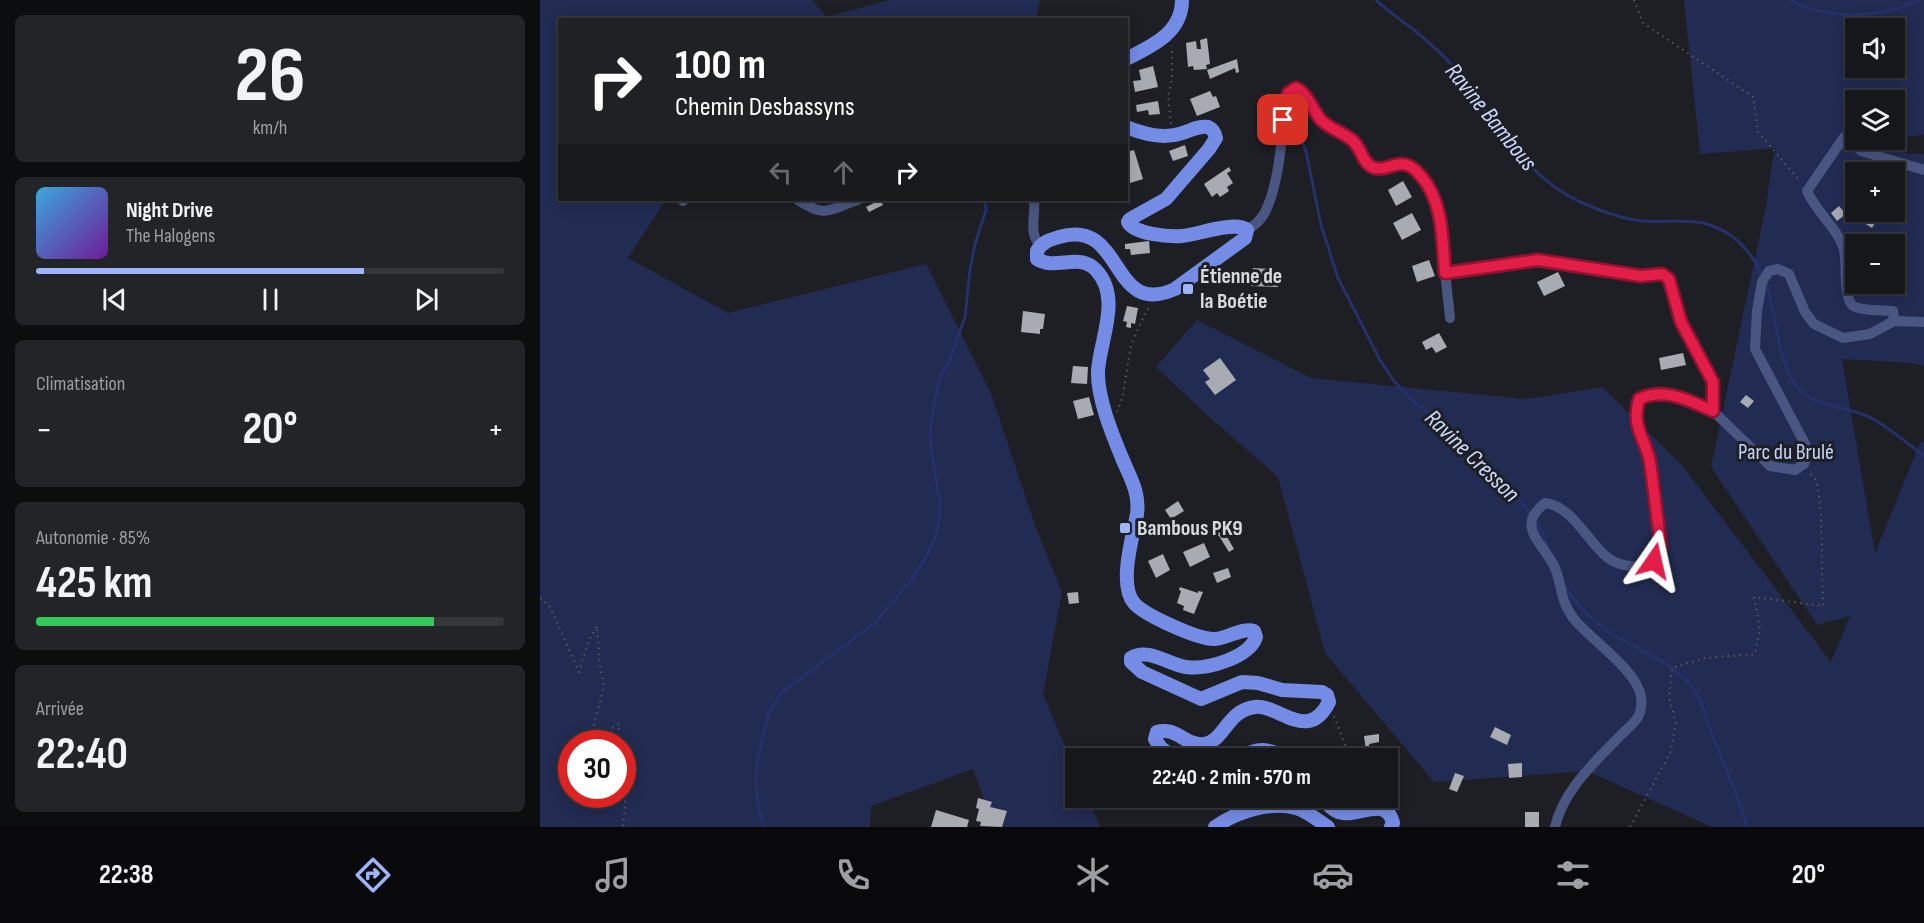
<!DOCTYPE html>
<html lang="fr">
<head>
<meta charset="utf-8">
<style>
	:root { --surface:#16171b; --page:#232428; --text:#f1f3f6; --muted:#9e9fa3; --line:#35363a; --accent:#9eb4fd }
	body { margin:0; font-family:"Sofia Sans Condensed",sans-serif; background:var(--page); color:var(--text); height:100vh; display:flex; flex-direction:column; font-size:22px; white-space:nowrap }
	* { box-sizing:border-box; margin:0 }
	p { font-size:20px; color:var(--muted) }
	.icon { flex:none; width:33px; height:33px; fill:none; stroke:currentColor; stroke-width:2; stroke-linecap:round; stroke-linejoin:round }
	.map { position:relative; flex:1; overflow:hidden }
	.details { display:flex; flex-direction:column; gap:15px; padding:15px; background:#0c0d0f; width:540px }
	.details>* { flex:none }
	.banner { position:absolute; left:18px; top:18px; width:570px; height:183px; border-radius:0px; box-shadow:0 3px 15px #0003,0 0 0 2px var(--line); background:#202124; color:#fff; overflow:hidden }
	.tools { position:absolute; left:1305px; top:18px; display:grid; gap:12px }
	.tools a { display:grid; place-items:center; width:60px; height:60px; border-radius:0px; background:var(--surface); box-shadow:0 3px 15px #0003,0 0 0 2px var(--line); font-size:30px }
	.speed { position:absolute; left:18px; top:730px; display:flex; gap:12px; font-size:30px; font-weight:700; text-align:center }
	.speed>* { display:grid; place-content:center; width:78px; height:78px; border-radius:50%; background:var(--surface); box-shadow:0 3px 15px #0003,0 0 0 2px var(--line); line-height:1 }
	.speed .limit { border:9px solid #d22; background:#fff; color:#111 }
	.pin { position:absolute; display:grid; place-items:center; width:51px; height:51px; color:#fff; margin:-26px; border-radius:12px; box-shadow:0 3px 9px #0006 }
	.me { position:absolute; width:66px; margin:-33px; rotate:11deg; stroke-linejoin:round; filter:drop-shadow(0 0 4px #0008) }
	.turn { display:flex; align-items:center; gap:21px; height:126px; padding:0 18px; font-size:27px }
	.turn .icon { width:78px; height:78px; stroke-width:2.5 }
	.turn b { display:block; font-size:42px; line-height:51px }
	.lanes { display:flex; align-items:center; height:57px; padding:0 18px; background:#0003; justify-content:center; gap:30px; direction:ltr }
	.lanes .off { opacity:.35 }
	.big { font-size:45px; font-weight:700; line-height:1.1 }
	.details .card { flex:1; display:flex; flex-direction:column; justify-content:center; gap:9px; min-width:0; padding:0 21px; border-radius:9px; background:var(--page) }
	.details .dial { align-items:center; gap:0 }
	.dial b { font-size:78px; line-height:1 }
	.song { display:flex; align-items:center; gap:18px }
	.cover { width:72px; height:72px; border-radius:9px; background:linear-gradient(135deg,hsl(200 70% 55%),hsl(280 70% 35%)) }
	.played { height:6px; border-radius:3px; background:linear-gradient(90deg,var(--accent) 70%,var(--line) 70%) }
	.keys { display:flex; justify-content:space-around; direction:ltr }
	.heat { display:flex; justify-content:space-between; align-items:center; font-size:33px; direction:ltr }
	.charge { height:9px; border-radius:4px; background:linear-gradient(90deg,#34c759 85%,var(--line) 0) }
	.trip { position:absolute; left:525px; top:748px; width:333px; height:60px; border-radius:0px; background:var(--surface); box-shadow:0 3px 15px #0003,0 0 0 2px var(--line); font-weight:700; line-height:60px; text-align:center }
	.dock { display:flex; height:96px; justify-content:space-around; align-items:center; background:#09090b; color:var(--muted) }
	.dock .icon { width:42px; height:42px }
	.dock .selected { color:var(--accent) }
	.dock b { font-size:27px; color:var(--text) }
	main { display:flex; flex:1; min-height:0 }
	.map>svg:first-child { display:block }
</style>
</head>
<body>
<main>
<section class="details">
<div class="card dial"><b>26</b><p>km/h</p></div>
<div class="card">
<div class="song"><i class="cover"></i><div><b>Night Drive</b><p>The Halogens</p></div></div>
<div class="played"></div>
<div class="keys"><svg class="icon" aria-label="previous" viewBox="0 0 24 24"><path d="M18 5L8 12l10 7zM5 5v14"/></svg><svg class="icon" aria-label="pause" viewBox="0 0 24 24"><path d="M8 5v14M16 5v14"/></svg><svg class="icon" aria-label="next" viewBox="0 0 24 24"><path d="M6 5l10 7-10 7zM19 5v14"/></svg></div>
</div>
<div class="card"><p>Climatisation</p>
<div class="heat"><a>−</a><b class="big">20°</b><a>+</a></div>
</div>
<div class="card"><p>Autonomie · 85%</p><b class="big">425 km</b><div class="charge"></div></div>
<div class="card"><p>Arrivée</p><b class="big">22:40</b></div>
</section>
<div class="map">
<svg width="1384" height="827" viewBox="0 0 1384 827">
	<rect width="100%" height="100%" fill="#1d1f24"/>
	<g fill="#222b52" fill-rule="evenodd">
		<path d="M0 0H273L286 17 349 0H500L496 20H20V200H126L88 258 188 313 386 264 452 396 496 528 522 592 503 694 535 770 536 798H548L560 827H454L433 769 331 806 330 827H0ZM32 744H82V795H32Z"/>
		<path d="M1144 0H1384V135L1355 138 1354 100H1316V140H1341L1368 154H1384V366L1371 363 1302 359 1335 553 1380 443 1384 441V827H1172L1047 771 894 782 785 653 738 477 668 416 616 367 657 320 771 378 986 399 1062 387 1142 465 1291 662 1310 616 1277 625 1171 467 1226 206 1232 161 1237 148 1160 154ZM1316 28H1354V68H1316ZM1316 172H1354V212H1316ZM1316 244H1354V284H1316Z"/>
	</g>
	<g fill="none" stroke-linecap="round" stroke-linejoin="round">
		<g stroke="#25316a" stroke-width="3">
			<path d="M836 0C848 12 862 20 875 31 889 42 903 55 915 68 933 88 944 112 960 132 983 159 1005 185 1038 201 1059 210 1080 219 1103 221 1122 223 1144 219 1163 223 1192 230 1209 249 1223 275"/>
			<path d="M1250 0C1289 21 1342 18 1380 0"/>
			<polyline points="749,107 766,151 781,225 798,278 841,362 854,381 871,399 924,442 938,459 976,494 991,516"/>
			<path d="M1226 284C1236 313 1236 345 1249 374 1267 412 1301 402 1331 418 1350 428 1367 443 1384 456"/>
			<polyline points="995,521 1002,532 1009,550"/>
			<path d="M1025 586C1036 605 1057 626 1077 637 1100 650 1123 659 1143 677 1161 694 1165 715 1173 737 1185 767 1198 796 1207 827"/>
			<polyline points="224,827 218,805 216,781 217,763 228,715 242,692 335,623 372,579 384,561 394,541 399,522 400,504 391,448 390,429 399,379 410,359 425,317 430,269 435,244 446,210 445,200"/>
		</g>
	</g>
	<g fill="#a9abb2">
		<polygon points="667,38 670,64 666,65 667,69 654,70 653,66 648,67 646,43 656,41 657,49 661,49 660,40"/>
		<polygon points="697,59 699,72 696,73 695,68 670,79 667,70"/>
		<polygon points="613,66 618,87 595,92 593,81 601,80 599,70"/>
		<polygon points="670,91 673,97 676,96 680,107 657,116 650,99"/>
		<polygon points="618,101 620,114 609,115 608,110 597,112 596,105"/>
		<polygon points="645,145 648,156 633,161 629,151"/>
		<polygon points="594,150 603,179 587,184 586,152"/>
		<polygon points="689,167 691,171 687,173 693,183 687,187 689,191 680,197 677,193 672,197 664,184"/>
		<polygon points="863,181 872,197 856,206 848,190"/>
		<polygon points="340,200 343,205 329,212 326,207"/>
		<polygon points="1299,206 1306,214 1297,221 1291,213"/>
		<polygon points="872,213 881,230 862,240 853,223"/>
		<polygon points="1330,214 1337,219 1332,228 1324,223"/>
		<polygon points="609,241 610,253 591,255 590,249 585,249 585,244"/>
		<polygon points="889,260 895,276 877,282 872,266"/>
		<polygon points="713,268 730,269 729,273 739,274 738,287 711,286"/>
		<polygon points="1018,272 1025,286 1004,296 997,282"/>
		<polygon points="587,306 598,308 595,324 591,323 591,328 586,327 587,322 583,321"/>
		<polygon points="483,311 505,314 503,329 500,329 500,334 481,332"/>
		<polygon points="899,333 907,347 896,353 892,347 886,350 882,342"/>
		<polygon points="1143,353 1146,365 1121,370 1119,358"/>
		<polygon points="680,358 696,380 675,395 665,382 670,379 663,370"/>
		<polygon points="533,366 548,367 547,384 531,383"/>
		<polygon points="1206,395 1214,401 1208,408 1200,402"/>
		<polygon points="549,397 554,415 538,419 533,401"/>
		<polygon points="638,501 644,511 631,519 625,510"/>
		<polygon points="679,523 694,549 689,552 679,536 676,537 671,529"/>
		<polygon points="664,543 670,557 650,567 643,552"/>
		<polygon points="623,554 630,570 616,578 608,561"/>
		<polygon points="688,568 691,577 677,583 673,573"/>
		<polygon points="640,587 658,593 658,591 663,592 654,614 643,610 644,606 637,603 641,591 639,590"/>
		<polygon points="538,592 539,603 529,604 527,593"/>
		<polygon points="955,727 971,735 967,745 950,737"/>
		<polygon points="839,734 839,742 829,744 830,750 826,751 824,736"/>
		<polygon points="982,763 982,777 969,778 968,764"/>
		<polygon points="915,773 924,776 917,792 909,789"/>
		<polygon points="438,798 452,802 450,807 467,811 462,827 440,826 441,822 436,821 439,809 436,808"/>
		<polygon points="396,810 429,820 427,827 391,827"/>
		<rect x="985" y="812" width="14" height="15"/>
	</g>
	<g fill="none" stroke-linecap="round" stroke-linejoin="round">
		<g stroke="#57595d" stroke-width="2" stroke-dasharray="1.5 4.5" stroke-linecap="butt">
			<polyline points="1094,0 1103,23 1213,97 1218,132 1260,181"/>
			<polyline points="631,124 628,97 632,79 632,46"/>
			<polyline points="577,412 583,395 591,345 606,311 610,307"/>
			<polyline points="0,598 10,607 39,672 48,642 57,626 60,666 64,687 49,744"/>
			<polyline points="794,716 805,745 814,759"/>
			<polyline points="55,744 64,733 79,724 78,744"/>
			<polyline points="71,795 70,801 75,802 86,795 83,827"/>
			<polyline points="1090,827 1130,753 1136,723 1129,698 1132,668 1164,658 1215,654 1220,629 1214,597 1283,606 1281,512 1277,482 1269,471"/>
		</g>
		<g stroke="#4a5682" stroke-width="10">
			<path d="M258 200C287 219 289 209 318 200"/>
			<path d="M494 200C496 215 488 233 500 245"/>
			<polyline points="143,201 143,200"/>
			<path d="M707 230C714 226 719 222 724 214 740 185 742 132 746 98L748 93 756 88C768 94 772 110 781 120 791 130 805 133 815 143 821 149 822 156 827 163 840 178 859 157 874 168 903 189 901 232 904 262 906 281 908 299 910 318"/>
			<polyline points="905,273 998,260 1101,276 1122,274 1129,279 1141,322 1173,382 1173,411"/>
			<path d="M1354 321 1353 311C1344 310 1318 311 1312 305 1303 295 1307 263 1304 250 1298 228 1276 212 1267 191L1304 137 1321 151 1384 170"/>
			<path d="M1015 827C1023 791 1053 764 1077 739 1083 732 1095 724 1099 715 1101 711 1102 702 1101 697 1098 671 1051 640 1034 619 1018 599 1023 582 1013 564 1000 540 976 526 1005 503 1032 506 1047 541 1068 558 1080 567 1111 572 1119 555 1121 552 1120 549 1121 546 1117 518 1114 490 1110 462 1105 436 1091 429 1099 399L1120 393 1151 401 1173 411 1230 466 1255 470 1264 464 1269 453 1264 442 1215 349 1217 311 1222 282 1229 271 1238 269 1249 274 1265 312 1274 324 1303 338 1330 334 1354 321 1384 322"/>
		</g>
		<g stroke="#758ce6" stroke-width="14">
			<path d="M586 59C612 46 642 33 642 0"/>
			<path d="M586 127C601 133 619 138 634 135 645 134 657 125 668 127 673 129 675 133 676 138L669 149 626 199 590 219 588 222C594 234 629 237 642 236 657 235 695 220 707 230L705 238 635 289C569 319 585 217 519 237 509 240 502 242 497 251V259C516 271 539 252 556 270 582 298 560 339 558 371 557 397 572 434 582 458 590 477 600 493 597 514 593 536 578 584 594 603 604 615 659 640 675 639 688 638 703 627 714 631L716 637C709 658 666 670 646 667 629 665 608 647 591 658V662L602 672 661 699 702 682 718 683 742 690 782 692 787 695 789 702C768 744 739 704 715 707 687 710 684 742 664 744 645 746 636 726 617 732L615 739 621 748 636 759"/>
			<path d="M697 759C719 746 727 748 749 759"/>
			<path d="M782 798C786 803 790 808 796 811 814 821 846 793 853 823L851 827"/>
			<path d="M675 827C696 812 730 801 756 808 767 811 779 821 788 827"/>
		</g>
	</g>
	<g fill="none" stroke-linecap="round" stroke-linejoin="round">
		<g stroke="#92132f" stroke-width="15">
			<path id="route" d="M743 120 748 93 756 88C768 94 772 110 781 120 790 129 802 132 812 140 820 147 821 156 827 163 838 175 850 164 862 164 870 164 876 170 881 176 904 203 902 240 905 273L998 260 1101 276 1122 274 1129 279 1141 322 1173 382V411C1148 400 1125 387 1099 399 1091 428 1105 437 1110 462 1114 490 1117 518 1121 546L1119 555 1114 561"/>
		</g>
		<use href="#route" stroke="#e11d48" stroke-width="10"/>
	</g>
	<g fill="#9eb4fd" stroke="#1d1f24" stroke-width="2">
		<rect x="642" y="283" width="12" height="12" rx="3"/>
		<rect x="579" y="522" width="12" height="12" rx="3"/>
	</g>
	<g text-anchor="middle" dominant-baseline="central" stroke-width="6" stroke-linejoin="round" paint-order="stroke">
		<g font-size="22" font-weight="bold" fill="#d8d9dd" stroke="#1d1f24" text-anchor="start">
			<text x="660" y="276">Étienne de<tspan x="660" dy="25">la Boétie</tspan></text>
			<text x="597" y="528">Bambous PK9</text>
		</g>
		<g font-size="22" fill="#c7d3f8" stroke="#1d1f24">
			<text x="1246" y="452">Parc du Brulé</text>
		</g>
		<g font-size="24" font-style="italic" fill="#cedafe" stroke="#1d1f24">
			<text transform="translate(951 117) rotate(51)">Ravine Bambous</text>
			<text transform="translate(932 456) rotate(44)">Ravine Cresson</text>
		</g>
	</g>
</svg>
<div class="tools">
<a><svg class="icon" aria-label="sound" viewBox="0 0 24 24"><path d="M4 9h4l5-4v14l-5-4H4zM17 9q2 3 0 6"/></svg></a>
<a><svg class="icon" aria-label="layers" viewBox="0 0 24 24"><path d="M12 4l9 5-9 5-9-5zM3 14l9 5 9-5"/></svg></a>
<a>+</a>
<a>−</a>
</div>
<div class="speed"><div class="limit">30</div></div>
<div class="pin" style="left:743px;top:120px;background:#d93025"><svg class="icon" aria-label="arrive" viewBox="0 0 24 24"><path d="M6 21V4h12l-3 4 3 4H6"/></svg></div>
<svg class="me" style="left:1114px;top:561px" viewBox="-20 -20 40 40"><path d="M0-17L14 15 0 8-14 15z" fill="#e11d48" stroke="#fff" stroke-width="4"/></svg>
<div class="trip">22:40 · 2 min · 570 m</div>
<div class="banner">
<div class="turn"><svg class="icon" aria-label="right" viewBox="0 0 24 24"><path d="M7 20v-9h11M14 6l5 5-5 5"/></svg><div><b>100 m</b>Chemin Desbassyns</div></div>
<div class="lanes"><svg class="icon off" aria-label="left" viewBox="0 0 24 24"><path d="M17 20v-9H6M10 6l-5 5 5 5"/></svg><svg class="icon off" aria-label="ahead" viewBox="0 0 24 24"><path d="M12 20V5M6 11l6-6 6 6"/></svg><svg class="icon" aria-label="right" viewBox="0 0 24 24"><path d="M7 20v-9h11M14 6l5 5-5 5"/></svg></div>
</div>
</div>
</main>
<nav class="dock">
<b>22:38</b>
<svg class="icon selected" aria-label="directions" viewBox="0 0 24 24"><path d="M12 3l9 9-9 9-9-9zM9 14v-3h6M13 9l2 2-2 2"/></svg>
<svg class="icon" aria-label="music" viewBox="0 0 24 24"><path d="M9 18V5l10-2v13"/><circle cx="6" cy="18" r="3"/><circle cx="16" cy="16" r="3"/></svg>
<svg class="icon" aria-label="phone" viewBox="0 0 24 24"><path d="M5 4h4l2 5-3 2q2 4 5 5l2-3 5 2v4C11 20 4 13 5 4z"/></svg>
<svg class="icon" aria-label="climate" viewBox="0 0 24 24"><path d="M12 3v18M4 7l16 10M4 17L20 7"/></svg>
<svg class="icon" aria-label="car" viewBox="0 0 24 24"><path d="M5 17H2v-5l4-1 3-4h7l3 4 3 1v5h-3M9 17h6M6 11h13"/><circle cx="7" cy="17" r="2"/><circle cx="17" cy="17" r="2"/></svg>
<svg class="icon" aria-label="filters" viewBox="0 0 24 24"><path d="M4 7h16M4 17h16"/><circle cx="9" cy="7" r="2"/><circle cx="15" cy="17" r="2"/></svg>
<b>20°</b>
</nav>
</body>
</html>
